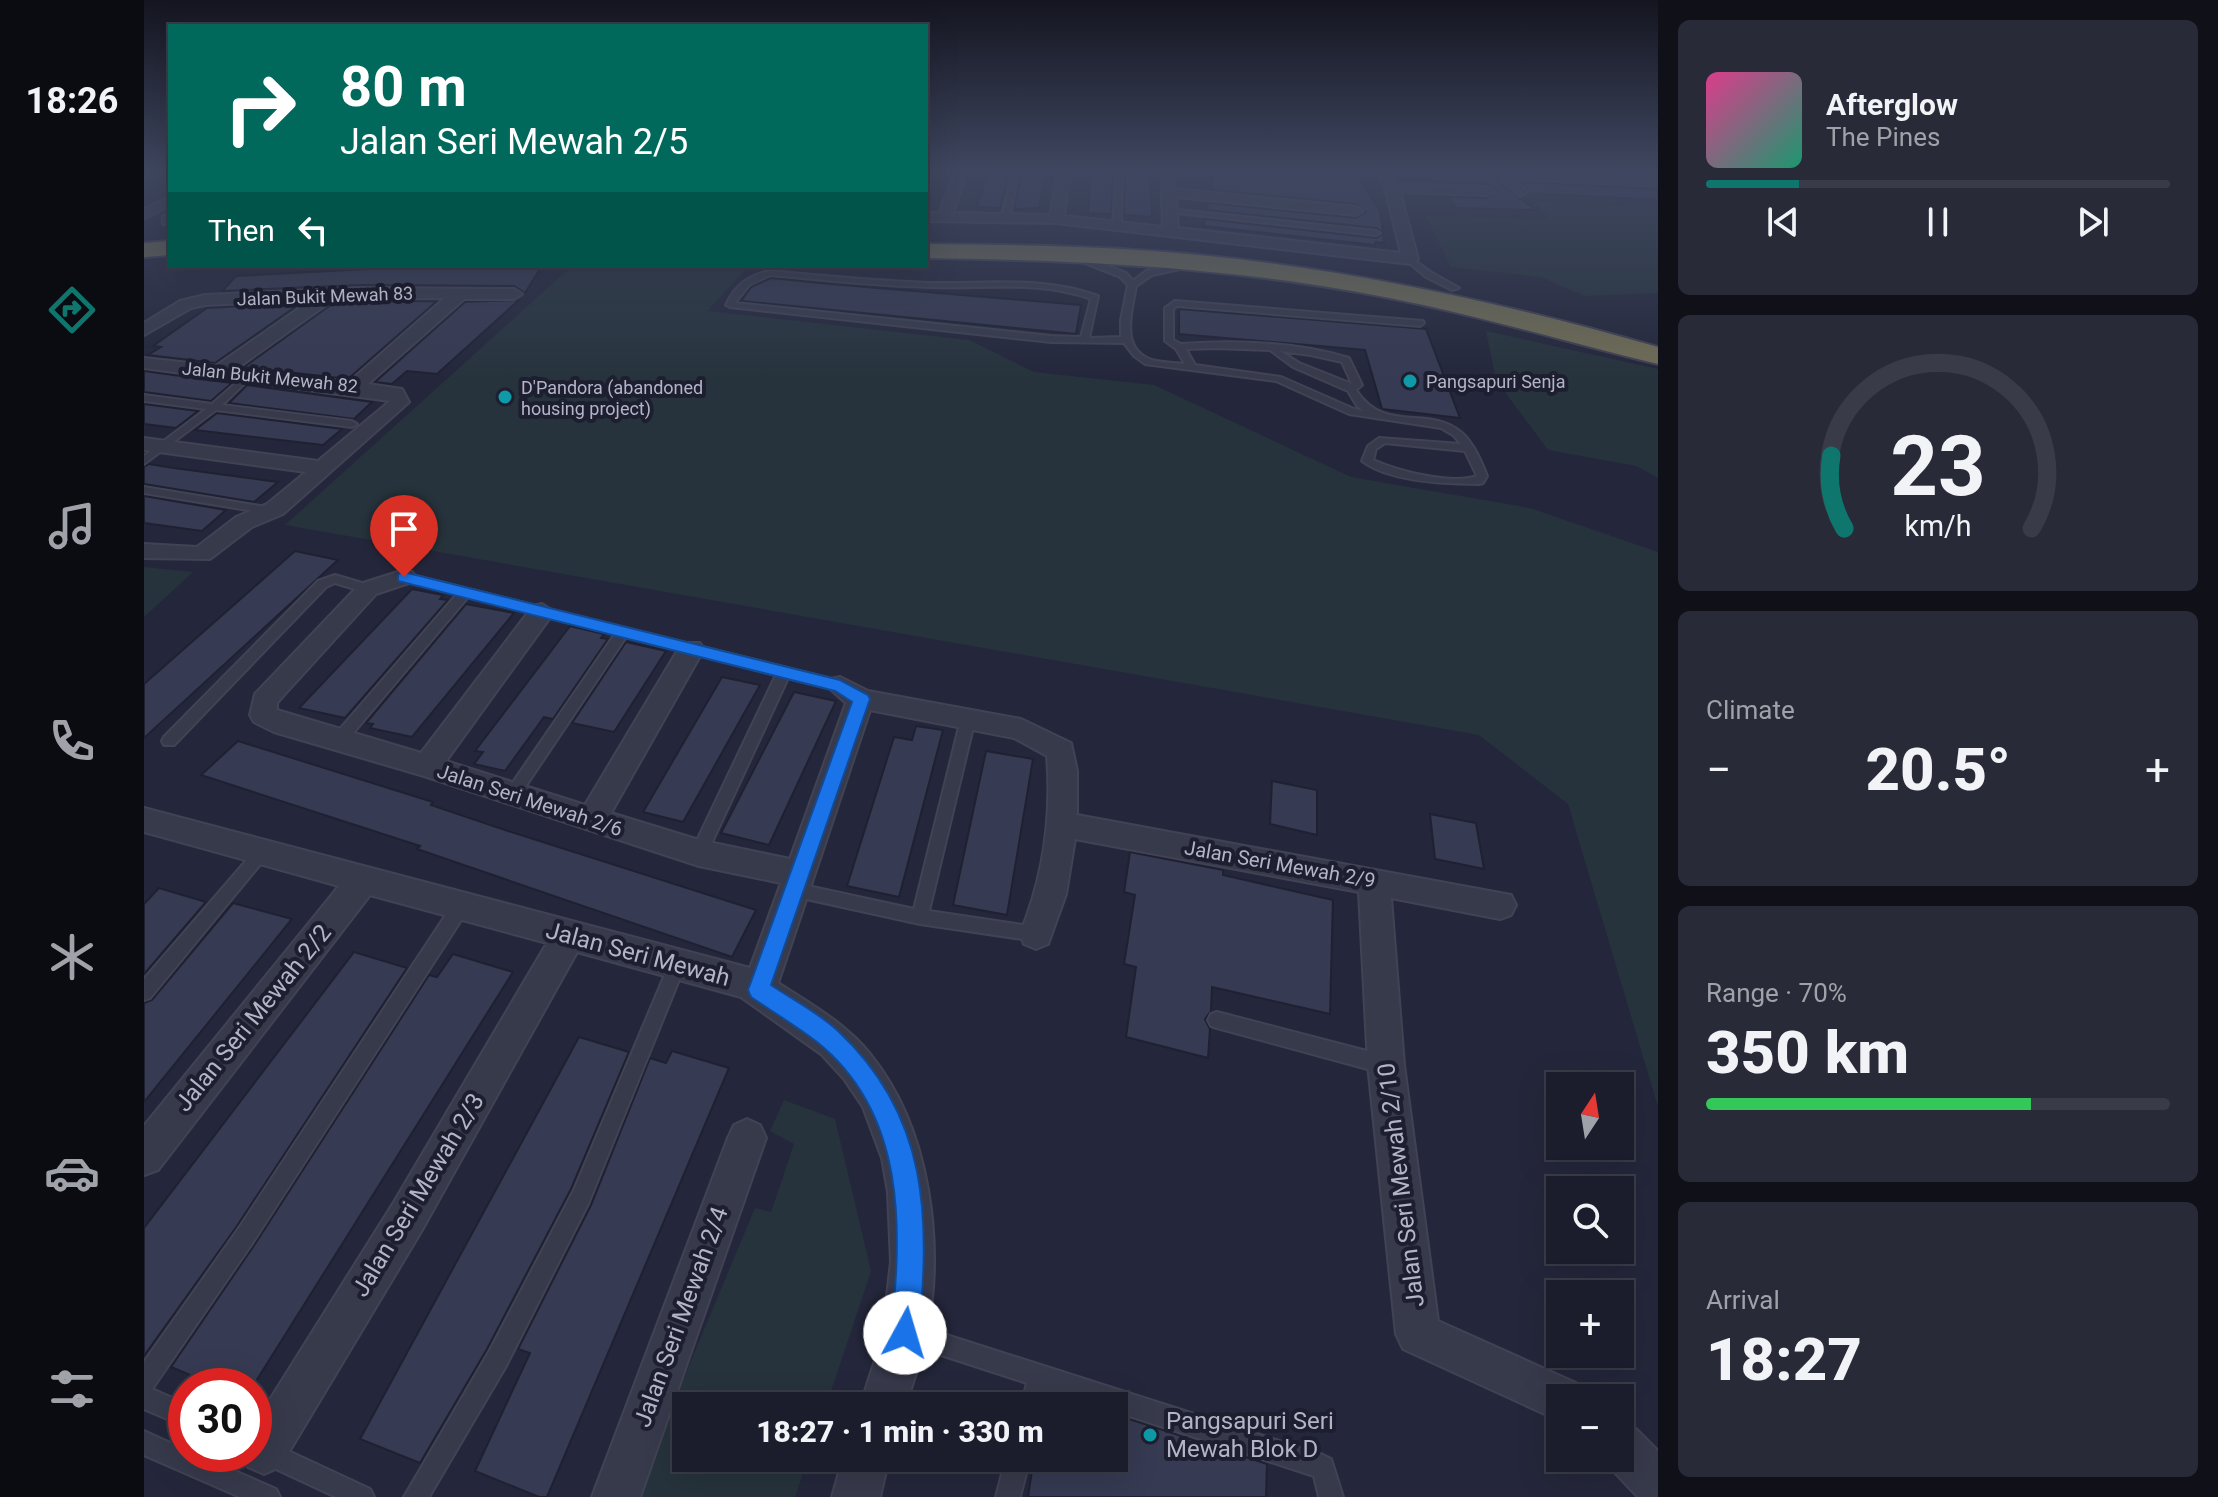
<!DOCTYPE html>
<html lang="en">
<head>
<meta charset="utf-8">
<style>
	:root { --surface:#1b1d2c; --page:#282a38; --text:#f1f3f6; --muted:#a0a2a9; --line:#393b48; --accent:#0f766e }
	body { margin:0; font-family:Roboto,sans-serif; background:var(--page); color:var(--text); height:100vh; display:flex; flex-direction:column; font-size:30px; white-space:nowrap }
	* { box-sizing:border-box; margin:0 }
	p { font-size:26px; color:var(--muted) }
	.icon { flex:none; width:44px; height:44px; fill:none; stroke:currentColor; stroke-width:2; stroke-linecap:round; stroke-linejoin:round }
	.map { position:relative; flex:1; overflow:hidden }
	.panel { display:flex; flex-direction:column; gap:20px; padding:20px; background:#0f1018; width:560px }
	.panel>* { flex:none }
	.guide { position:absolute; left:24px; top:24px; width:760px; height:244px; border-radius:0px; box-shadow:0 8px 32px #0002,0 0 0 2px var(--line); background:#00695c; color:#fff; overflow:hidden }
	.needle { width:52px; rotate:12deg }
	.buttons { position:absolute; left:1402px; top:1072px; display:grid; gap:16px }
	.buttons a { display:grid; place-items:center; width:88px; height:88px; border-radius:0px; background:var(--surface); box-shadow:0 8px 32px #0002,0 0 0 2px var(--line); font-size:40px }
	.speed { position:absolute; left:24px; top:1368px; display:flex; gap:16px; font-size:40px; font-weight:700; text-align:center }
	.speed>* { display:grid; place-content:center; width:104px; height:104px; border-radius:50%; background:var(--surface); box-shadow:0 8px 32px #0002,0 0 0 2px var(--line); line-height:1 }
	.speed .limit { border:12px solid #d22; background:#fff; color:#111 }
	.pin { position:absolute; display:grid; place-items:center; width:68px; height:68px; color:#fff; margin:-82px -34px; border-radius:50% 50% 50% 0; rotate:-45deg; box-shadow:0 0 8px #0007 }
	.pin .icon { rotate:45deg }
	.me { position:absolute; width:88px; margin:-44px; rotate:6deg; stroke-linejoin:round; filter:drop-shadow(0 0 6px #0008) }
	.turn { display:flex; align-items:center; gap:28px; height:168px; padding:0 40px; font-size:36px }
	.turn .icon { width:104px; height:104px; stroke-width:2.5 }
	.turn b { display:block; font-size:56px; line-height:68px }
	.then { display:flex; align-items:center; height:76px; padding:0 40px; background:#0003; gap:16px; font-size:30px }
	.big { font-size:60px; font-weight:800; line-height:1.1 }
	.panel .card { flex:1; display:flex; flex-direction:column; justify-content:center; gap:12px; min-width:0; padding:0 28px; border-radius:12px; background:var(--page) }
	.panel .dial { align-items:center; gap:0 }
	.dial svg { height:208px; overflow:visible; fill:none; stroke:var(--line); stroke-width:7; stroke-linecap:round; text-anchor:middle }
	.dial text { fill:var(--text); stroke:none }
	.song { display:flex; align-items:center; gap:24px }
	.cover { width:96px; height:96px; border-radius:12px; background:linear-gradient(135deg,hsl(330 70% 55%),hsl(160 70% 35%)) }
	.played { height:8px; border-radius:4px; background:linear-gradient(90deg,var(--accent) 20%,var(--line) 20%) }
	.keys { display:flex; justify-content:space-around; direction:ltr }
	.heat { display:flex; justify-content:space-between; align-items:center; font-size:44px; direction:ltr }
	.charge { height:12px; border-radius:6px; background:linear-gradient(90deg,#34c759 70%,var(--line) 0) }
	.trip { position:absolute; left:528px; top:1392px; width:456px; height:80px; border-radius:0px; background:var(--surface); box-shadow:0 8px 32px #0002,0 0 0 2px var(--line); font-weight:800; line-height:80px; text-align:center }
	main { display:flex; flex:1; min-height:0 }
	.menu { display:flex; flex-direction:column; width:144px; justify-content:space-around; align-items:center; background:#0b0c12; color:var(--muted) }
	.menu .icon { width:56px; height:56px }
	.menu .on { color:var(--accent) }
	.menu b { font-size:36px; color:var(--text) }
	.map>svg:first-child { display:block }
</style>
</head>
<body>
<main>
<nav class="menu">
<b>18:26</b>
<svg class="icon on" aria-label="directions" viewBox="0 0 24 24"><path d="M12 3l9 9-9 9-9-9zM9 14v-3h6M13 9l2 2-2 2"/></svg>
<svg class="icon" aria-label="music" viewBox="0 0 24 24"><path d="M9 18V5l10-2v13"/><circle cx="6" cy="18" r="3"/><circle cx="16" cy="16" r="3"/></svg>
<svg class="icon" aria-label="phone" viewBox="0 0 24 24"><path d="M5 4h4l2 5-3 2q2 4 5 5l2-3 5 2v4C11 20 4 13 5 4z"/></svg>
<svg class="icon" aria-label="climate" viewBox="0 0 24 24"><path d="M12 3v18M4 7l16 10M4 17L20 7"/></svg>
<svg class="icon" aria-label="car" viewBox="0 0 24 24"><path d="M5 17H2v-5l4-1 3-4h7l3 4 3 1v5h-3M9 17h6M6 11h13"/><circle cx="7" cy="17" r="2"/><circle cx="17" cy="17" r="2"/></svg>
<svg class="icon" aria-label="filters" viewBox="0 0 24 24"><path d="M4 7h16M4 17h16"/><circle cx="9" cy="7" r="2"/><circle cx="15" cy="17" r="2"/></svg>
</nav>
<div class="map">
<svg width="1514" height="1497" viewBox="0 0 1514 1497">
	<rect width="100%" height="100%" fill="#24273b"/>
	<g fill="#26333c">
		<polygon points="1390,201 1514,208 1514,293 1440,296 1397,277 1307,267 1282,216 1405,219"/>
		<polygon points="428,266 605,266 563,311 825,340 890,372 1010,385 1207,477 1386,508 1514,552 1514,1107 1424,804 1335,735 141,525"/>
		<polygon points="1342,331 1514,369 1514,478 1492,466 1404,450 1352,380"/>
		<polygon points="0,567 49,572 1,616 0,616"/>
		<polygon points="640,1100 691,1119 727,1271 682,1406 542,1406 542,1458 664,1458 651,1497 490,1497 611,1208 627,1212 650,1144 626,1131"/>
	</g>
	<g fill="#363a52" stroke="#1f2132" stroke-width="2">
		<polygon points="844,171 866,171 856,208 833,207"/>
		<polygon points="878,171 902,171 895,208 870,209"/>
		<polygon points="947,171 969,171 967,214 944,213"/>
		<polygon points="981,171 1006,171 1008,217 980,215"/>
		<polygon points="1072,171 1211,171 1236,211 1239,232 1232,228 1063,210 1064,203 1212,218 1222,212 1212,204 1067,190"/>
		<polygon points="1320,171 1353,171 1348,174 1351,180 1392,210 1313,208 1303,197 1343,198 1353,190 1343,184 1290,182 1282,173 1323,173"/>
		<polygon points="1378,182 1514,189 1514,200 1386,193"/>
		<polygon points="1061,219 1232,238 1239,234 1240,243 1231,242 1231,245 1059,226"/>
		<polygon points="245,268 396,269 381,293 370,286 215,285 78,291 92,276"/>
		<polygon points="627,278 686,284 937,305 932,334 597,301 607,287"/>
		<polygon points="375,300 293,374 263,371 248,384 231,382 321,302"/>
		<polygon points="293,301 204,379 100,367 191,302"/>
		<polygon points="157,303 71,363 4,355 17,347 9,346 63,308"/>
		<polygon points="1035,309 1282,329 1316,418 1238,409 1221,350 1035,334"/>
		<polygon points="0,371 88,383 67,401 0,392"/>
		<polygon points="103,385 228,402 210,419 85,403"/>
		<polygon points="0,404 54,411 32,428 0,424"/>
		<polygon points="73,413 198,429 179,445 51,430"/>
		<polygon points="5,464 30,468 134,482 110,502 0,484 0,467"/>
		<polygon points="0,496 82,510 58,531 0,523"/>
		<polygon points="151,551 194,560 0,738 0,684"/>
		<polygon points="268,589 299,595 296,599 304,600 201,718 155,708"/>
		<polygon points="322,604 370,613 268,737 226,728 229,724 222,723"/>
		<polygon points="426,626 460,634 457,638 464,639 409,719 400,717 361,771 330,764 339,752 331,751"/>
		<polygon points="482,642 522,651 470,732 428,723"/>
		<polygon points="578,677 616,685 539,822 499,812"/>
		<polygon points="650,692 692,701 625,845 577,833"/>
		<polygon points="772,726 799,730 755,897 703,886 750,737 768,740"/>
		<polygon points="94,741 289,802 287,805 364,831 612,910 588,957 273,849 276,846 57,775"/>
		<polygon points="842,751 889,759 863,915 809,905"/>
		<polygon points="1128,781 1173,790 1173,835 1126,824"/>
		<polygon points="1286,814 1332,823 1340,869 1291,859"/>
		<polygon points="986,852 1079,870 1079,875 1189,900 1186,1014 1068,987 1067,1011 1061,1019 1066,1029 1064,1058 982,1037 992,967 980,964 991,895 980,892"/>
		<polygon points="15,888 62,902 0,974 0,904"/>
		<polygon points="89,903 148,919 0,1102 0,1003 8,1000"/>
		<polygon points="210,952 263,968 93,1226 0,1356 0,1228"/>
		<polygon points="309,954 369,972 109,1386 72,1386 27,1367 111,1244 285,975 293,977"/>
		<polygon points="435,1037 485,1052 427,1189 343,1349 276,1463 216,1439"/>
		<polygon points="528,1051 585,1068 403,1497 395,1497 331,1471 386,1353 374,1349 447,1205 506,1058 522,1063"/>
		<polygon points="970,1414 1123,1464 1122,1497 884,1497 890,1458 970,1458"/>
	</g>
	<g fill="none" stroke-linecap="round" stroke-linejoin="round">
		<g stroke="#414354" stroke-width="4">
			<g id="service">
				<polygon points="869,171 875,171 865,218 861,220 857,218"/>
				<polygon points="972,171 978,171 977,226 973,228 969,226"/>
				<polygon points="1026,209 1232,231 1236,233 1232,235 1024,212"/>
				<path d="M933 256H939L982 273 989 281 1002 271 1045 263V267L1008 275 992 286C988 311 975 349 1008 360 1018 363 1031 363 1041 364L1032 349 1021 341V308L1031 301 1279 321 1280 323 1276 326 1033 306 1029 309V340L1037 344C1093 340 1152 342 1205 358L1218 385 1212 390C1241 435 1285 404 1318 433 1330 444 1337 461 1343 476L1339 483 1335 484C1301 484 1246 482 1218 461L1224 446 1235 438 1317 444 1309 435 1297 428 1205 414 1132 381 1001 364 990 356 980 343 907 342 586 307 582 305C591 285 605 275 626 271 679 276 732 281 784 283 842 284 899 276 954 296L945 338 977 337V320L984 285 976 277 933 260ZM626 275C679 280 733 286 787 287 840 289 896 280 947 299L937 337 907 336 591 303 605 285ZM1072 348 1126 350 1149 367 1204 391 1213 406 1220 411 1210 409 1137 377 1051 365 1042 349ZM1136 351 1167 355 1198 362 1208 384 1155 363ZM1241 443 1321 451 1333 476C1307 485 1254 471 1229 460L1232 449Z"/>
				<polygon points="1266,257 1288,273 1315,288 1308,290 1282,277 1263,261 1263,257"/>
				<polygon points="100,376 105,379 103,381 78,405 208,421 213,424 208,427 72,410 0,464 0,456 62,409 0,401 0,395 68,404"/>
				<polygon points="0,487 128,508 133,511 128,514 0,493"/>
				<polygon points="260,573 696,681 703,686 696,691 644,678 563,853 560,857 555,859 550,857 547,853 632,675 482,637 373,799 363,799 361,795 363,791 471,634 324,597 199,745 189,745 187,741 189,737 313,594 256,580 254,577"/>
				<polygon points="191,575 228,586 230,589 224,593 191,583 182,587 30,745 20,745 18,741 20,737 174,581"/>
				<polygon points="824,714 831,719 785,911 892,927 898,929 900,934 898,939 892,941 776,924 644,895 642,890 644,885 650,883 770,909 817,719"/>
				<polygon points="118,846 123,848 126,852 123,856 6,998 0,1000 0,979 113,848"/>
				<polygon points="317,899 323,901 325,906 323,911 109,1242 8,1389 42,1404 42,1427 0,1409 0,1362 95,1228 311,901"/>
				<polygon points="533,957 539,960 541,965 444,1204 362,1366 285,1497 260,1497 346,1350 430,1190 525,965 527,960"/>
				<polygon points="1073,1012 1242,1056 1248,1059 1251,1065 1248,1071 1242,1074 1073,1028 1067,1026 1064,1020 1067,1014"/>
				<polygon points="765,1323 1179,1455 1187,1459 1199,1497 1175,1497 1170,1476 970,1411 970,1406 954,1406 903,1390 899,1406 877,1406 883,1383 757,1342 754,1334 757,1326"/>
				<polygon points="0,1431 42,1450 42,1454 52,1454 132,1489 136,1497 96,1497 0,1455"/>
				<polygon points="110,1435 226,1489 230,1497 192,1497 102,1455 110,1454"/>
				<polygon points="862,1458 886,1458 876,1497 852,1497"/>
			</g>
		</g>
		<g stroke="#414354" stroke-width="4">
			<g id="minor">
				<polygon points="0,171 8,171 0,175"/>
				<polygon points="811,171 823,171 809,213 906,215 914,171 926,171 920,216 1019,227 1017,171 1029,171 1031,189 1212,207 1219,211 1212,215 1032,197 1034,228 1257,253 1241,188 1232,171 1244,171 1252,184 1343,187 1350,191 1343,195 1256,192 1274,259 1266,264 912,223 782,221 782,213 795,213"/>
				<polygon points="1358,171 1514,178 1514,186 1370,179 1383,192 1376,196 1353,178 1351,175"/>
				<polygon points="26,197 26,206 0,218 0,209"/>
				<path d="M215 288 370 289 378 294 370 299H320L224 384 258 389 265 402 139 514 108 527 66 559 0 558V544L53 547 92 517 123 504 162 472 0 450V438L174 461 246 401 0 368V358L72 366 167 300 61 305 47 308 0 335V323L36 301 61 295ZM301 298 205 382 92 369 190 299Z"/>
				<path d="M260 570 268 572 272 577 268 582 232 594 140 695 133 703V710L277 753 389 606 398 604 410 612 302 761 441 805 538 643H556L560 649 467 813 555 840 646 859 702 703 683 686 687 679 696 677 724 691 877 719 927 743 933 771V815L1367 895 1372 905 1367 915 1356 919 1247 898 1260 1065 1294 1321 1432 1383 1438 1398H1416V1421L1259 1349 1252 1334 1224 1065 1215 892 931 839 922 894 904 944 892 949 880 944 876 934C899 878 908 816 903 756L870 738 726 710 634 983C667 1004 702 1024 726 1054 787 1129 800 1243 783 1335 778 1360 768 1382 762 1406H716L738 1339 747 1262 744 1192 738 1158 719 1107 700 1079 677 1054 597 997 433 952 278 1230 136 1467 120 1474 104 1467 98 1454H110V1425L250 1202 403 943 226 895 14 1170 0 1175V1126L195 886 0 832V808L606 968 637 883 555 866 280 776 130 732 110 722 106 715 111 694 216 584Z"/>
				<polygon points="603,1119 616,1125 622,1138 496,1497 448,1497 584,1138 590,1125"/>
				<polygon points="1476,1422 1492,1429 1514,1451 1514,1497 1494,1497 1460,1461 1458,1458 1476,1458"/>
				<polygon points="699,1458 745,1458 736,1497 688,1497"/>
			</g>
		</g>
		<g stroke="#414354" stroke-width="4">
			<polygon id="tertiary" points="26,215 26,225 19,224 19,216"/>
		</g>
		<g stroke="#404253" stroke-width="4">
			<g id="motorway">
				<polygon points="26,241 26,255 0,257 0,243"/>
				<path d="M782 244C873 245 965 246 1055 255 1211 270 1364 304 1514 347V364C1419 341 1327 313 1230 295 1082 267 933 260 782 258Z"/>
			</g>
		</g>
		<use href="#service" fill="#373a4b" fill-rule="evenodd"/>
		<use href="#minor" fill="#373a4b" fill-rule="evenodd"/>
		<use href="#tertiary" fill="#373a4b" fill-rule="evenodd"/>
		<use href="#motorway" fill="#716e55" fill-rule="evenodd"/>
	</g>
	<linearGradient id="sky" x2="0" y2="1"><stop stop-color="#141520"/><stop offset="0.45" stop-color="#3f4760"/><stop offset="1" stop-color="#3f4760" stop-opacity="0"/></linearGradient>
	<rect width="1514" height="380" fill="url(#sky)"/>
	<path fill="#1a73e8" stroke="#114b97" stroke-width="2" d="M260 572 696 680 724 695 726 699 627 985C649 1000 675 1013 694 1031 785 1116 786 1217 775 1333L771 1343 761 1347 751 1343 747 1333C758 1230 763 1114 673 1042 652 1026 629 1012 607 997L604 990 708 702 691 691 254 581V574Z"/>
	<g fill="#0f9aa8" stroke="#1d1f30" stroke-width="3">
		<circle cx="1266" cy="381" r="8"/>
		<circle cx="361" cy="397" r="8"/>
		<circle cx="1006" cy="1435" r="8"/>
	</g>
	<g text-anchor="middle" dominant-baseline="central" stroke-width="8" stroke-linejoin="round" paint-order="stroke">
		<g font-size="18" fill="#b3b5c7" stroke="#1d1f30">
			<text transform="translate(181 296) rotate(-2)">Jalan Bukit Mewah 83</text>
			<text transform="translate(126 377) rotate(6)">Jalan Bukit Mewah 82</text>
		</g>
		<g font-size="18" fill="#b3b5c7" stroke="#1d1f30" text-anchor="start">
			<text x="1282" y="381">Pangsapuri Senja</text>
			<text x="377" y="387">D'Pandora (abandoned<tspan x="377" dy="21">housing project)</tspan></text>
		</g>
		<g font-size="20" fill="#b3b5c7" stroke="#1d1f30">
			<text transform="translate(386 800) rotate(18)">Jalan Seri Mewah 2/6</text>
			<text transform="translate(1136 864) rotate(10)">Jalan Seri Mewah 2/9</text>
		</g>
		<g font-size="24" fill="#b3b5c7" stroke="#1d1f30">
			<text transform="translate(494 954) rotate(15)">Jalan Seri Mewah</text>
			<text transform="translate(109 1018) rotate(-51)">Jalan Seri Mewah 2/2</text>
			<text transform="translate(1257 1185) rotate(-97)">Jalan Seri Mewah 2/10</text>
			<text transform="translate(274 1195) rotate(-59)">Jalan Seri Mewah 2/3</text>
			<text transform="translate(537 1317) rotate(-70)">Jalan Seri Mewah 2/4</text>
		</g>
		<g font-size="24" fill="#b3b5c7" stroke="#1d1f30" text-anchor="start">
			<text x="1022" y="1421">Pangsapuri Seri<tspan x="1022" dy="28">Mewah Blok D</tspan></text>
		</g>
	</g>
</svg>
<div class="buttons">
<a><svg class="needle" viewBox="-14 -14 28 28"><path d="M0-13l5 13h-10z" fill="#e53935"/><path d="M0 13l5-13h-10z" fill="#a0a2a9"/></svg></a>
<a><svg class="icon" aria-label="search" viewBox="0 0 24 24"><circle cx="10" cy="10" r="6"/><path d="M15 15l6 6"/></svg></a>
<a>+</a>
<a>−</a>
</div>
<div class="speed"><div class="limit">30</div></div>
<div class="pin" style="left:260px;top:577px;background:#d93025"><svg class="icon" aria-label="arrive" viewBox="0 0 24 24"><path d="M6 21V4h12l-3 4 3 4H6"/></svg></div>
<svg class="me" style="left:761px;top:1333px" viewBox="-20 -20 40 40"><circle r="19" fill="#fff"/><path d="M0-13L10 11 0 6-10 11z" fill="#1a73e8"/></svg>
<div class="trip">18:27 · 1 min · 330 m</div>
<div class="guide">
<div class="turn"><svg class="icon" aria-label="right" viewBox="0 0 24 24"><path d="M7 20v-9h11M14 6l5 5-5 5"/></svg><div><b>80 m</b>Jalan Seri Mewah 2/5</div></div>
<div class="then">Then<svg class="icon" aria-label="left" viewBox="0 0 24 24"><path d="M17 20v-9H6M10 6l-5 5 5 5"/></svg></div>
</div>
</div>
<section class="panel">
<div class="card">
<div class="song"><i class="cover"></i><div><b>Afterglow</b><p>The Pines</p></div></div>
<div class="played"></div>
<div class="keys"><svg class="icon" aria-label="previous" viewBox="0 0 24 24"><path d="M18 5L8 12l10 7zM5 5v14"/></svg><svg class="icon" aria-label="pause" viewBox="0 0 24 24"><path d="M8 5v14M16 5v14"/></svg><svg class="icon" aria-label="next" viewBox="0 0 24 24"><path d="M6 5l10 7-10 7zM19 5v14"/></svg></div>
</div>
<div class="card dial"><svg viewBox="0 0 100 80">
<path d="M14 69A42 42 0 1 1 86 69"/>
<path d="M14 69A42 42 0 0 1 9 41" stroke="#0f766e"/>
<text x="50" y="56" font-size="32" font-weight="700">23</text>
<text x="50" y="72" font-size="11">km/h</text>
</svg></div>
<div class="card"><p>Climate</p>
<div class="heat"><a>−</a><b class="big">20.5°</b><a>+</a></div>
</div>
<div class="card"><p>Range · 70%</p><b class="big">350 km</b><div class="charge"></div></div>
<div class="card"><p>Arrival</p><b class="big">18:27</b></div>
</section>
</main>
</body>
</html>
